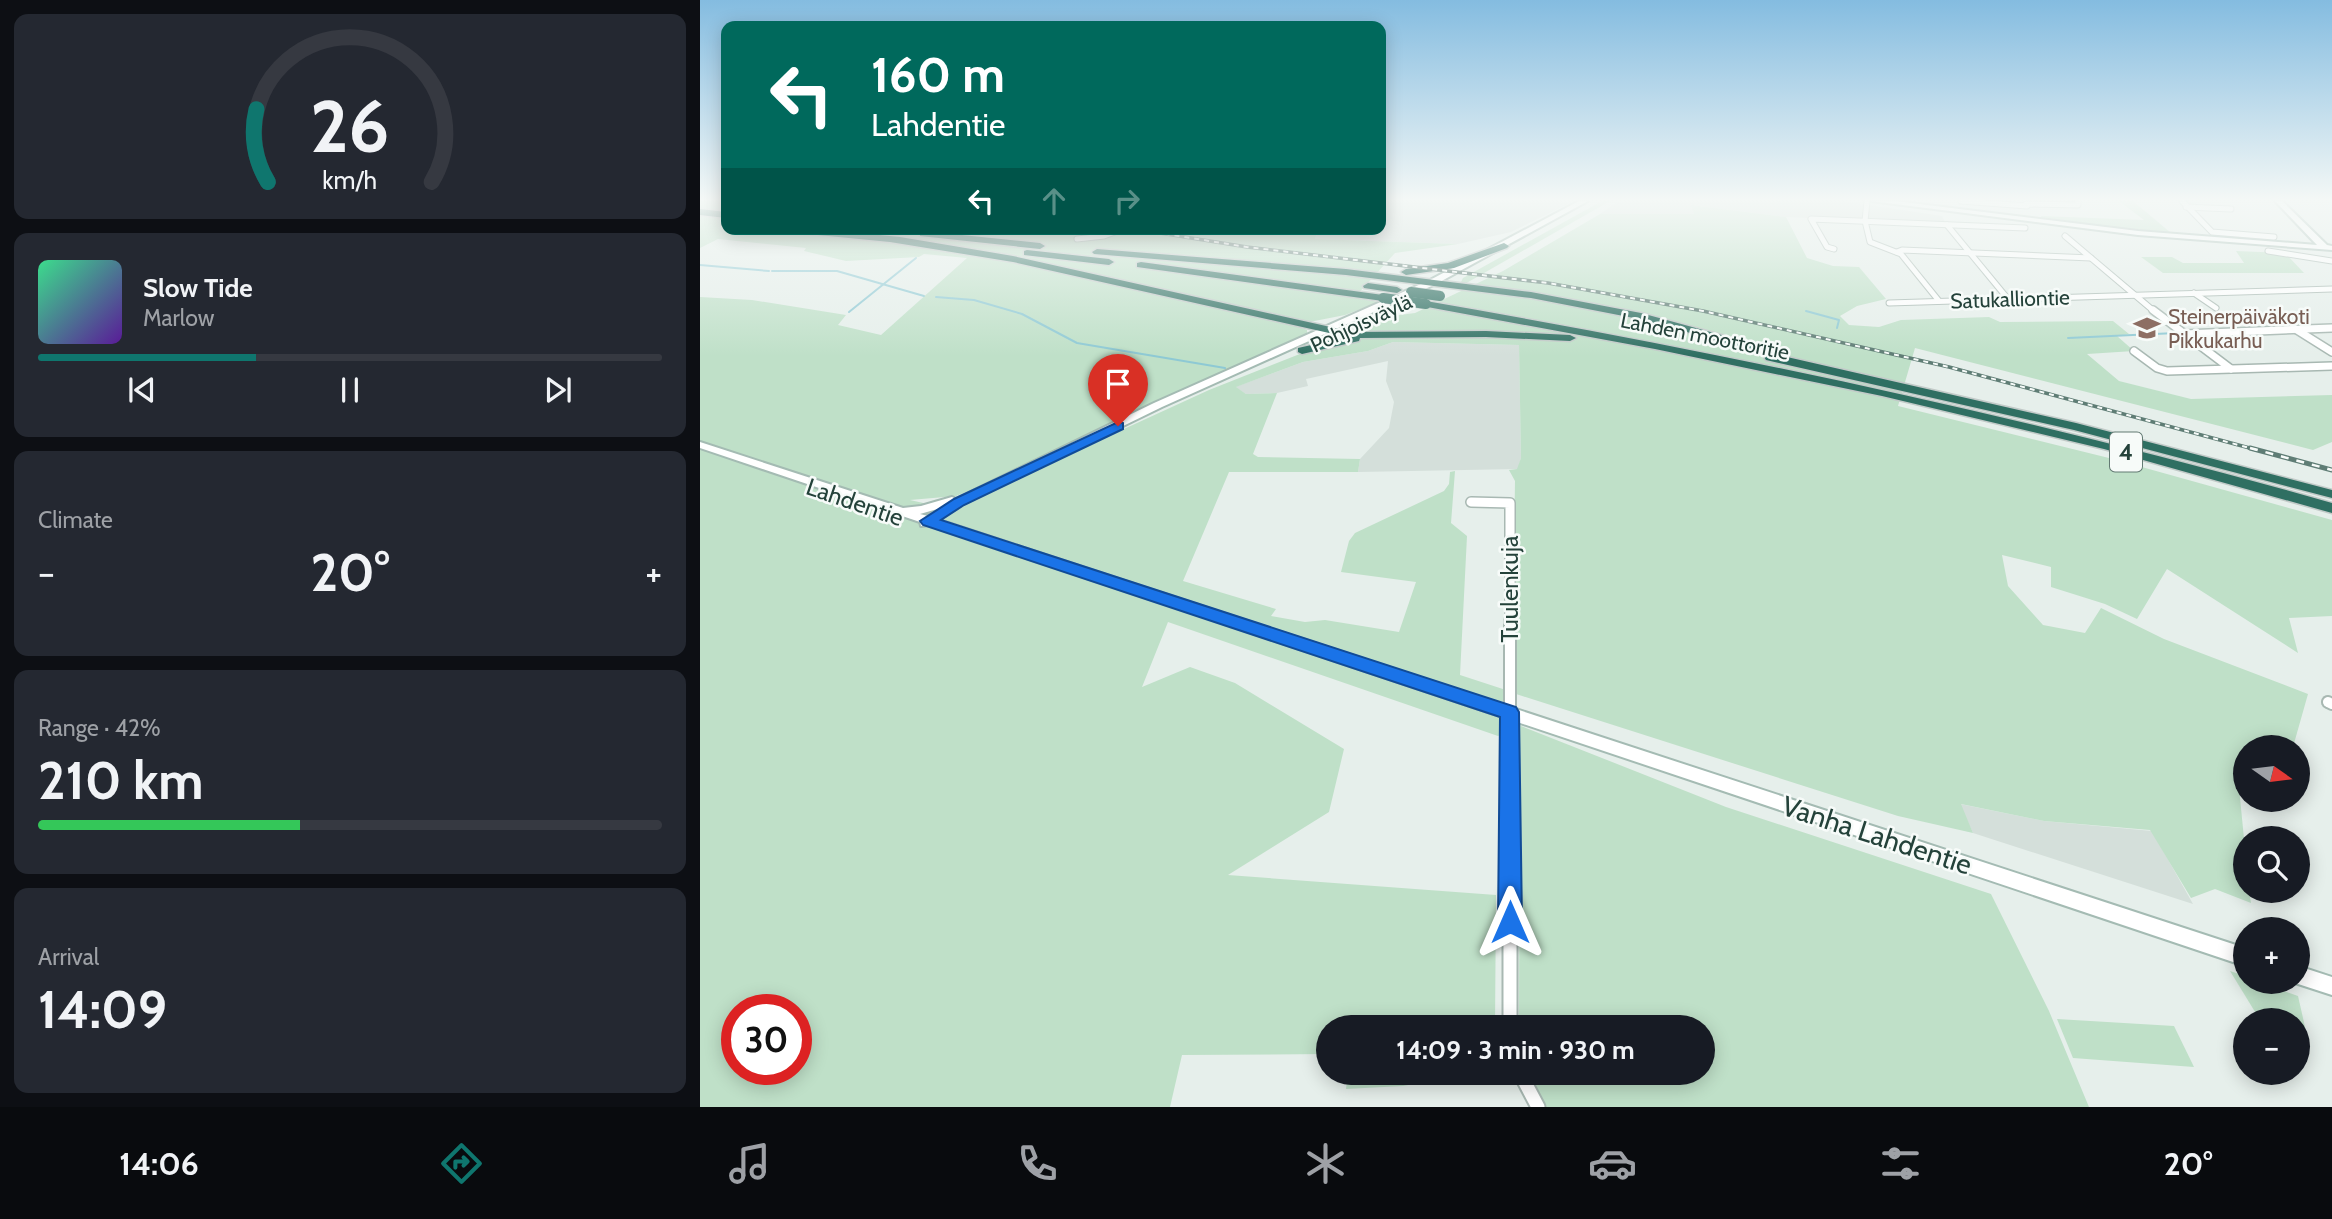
<!DOCTYPE html>
<html lang="en">
<head>
<meta charset="utf-8">
<style>
	:root { --surface:#171b24; --page:#242831; --text:#f1f3f6; --muted:#9ea1a6; --line:#363941; --accent:#0f766e }
	body { margin:0; font-family:Cabin,sans-serif; background:var(--page); color:var(--text); height:100vh; display:flex; flex-direction:column; font-size:26px; white-space:nowrap }
	* { box-sizing:border-box; margin:0 }
	p { font-size:23px; color:var(--muted) }
	.icon { flex:none; width:38px; height:38px; fill:none; stroke:currentColor; stroke-width:2; stroke-linecap:round; stroke-linejoin:round }
	.map { position:relative; flex:1; overflow:hidden }
	.sheet { display:flex; flex-direction:column; gap:14px; padding:14px; background:#0d0f14; width:700px }
	.sheet>* { flex:none }
	.top-card { position:absolute; left:21px; top:21px; width:665px; height:214px; border-radius:14px; box-shadow:0 4px 18px #0003; background:#00695c; color:#fff; overflow:hidden }
	.needle { width:46px; rotate:104deg }
	.tools { position:absolute; left:1533px; top:735px; display:grid; gap:14px }
	.tools a { display:grid; place-items:center; width:77px; height:77px; border-radius:50%; background:var(--surface); box-shadow:0 4px 18px #0003; font-size:35px }
	.speed { position:absolute; left:21px; top:994px; display:flex; gap:14px; font-size:35px; font-weight:700; text-align:center }
	.speed>* { display:grid; place-content:center; width:91px; height:91px; border-radius:50%; background:var(--surface); box-shadow:0 4px 18px #0003; line-height:1 }
	.speed .limit { border:10px solid #d22; background:#fff; color:#111 }
	.pin { position:absolute; display:grid; place-items:center; width:60px; height:60px; color:#fff; margin:-72px -30px; border-radius:50% 50% 50% 0; rotate:-45deg; box-shadow:0 0 7px #0007 }
	.pin .icon { rotate:45deg }
	.me { position:absolute; width:77px; margin:-38px; rotate:0deg; stroke-linejoin:round; filter:drop-shadow(0 0 5px #0008) }
	.turn { display:flex; align-items:center; gap:24px; height:147px; padding:0 35px; font-size:32px }
	.turn .icon { width:91px; height:91px; stroke-width:2.5 }
	.turn b { display:block; font-size:49px; line-height:60px }
	.lanes { display:flex; align-items:center; height:66px; padding:0 35px; background:#0003; justify-content:center; gap:35px; direction:ltr }
	.lanes .off { opacity:.35 }
	.big { font-size:52px; font-weight:700; line-height:1.1 }
	.sheet .tile { flex:1; display:flex; flex-direction:column; justify-content:center; gap:10px; min-width:0; padding:0 24px; border-radius:14px; background:var(--page) }
	.sheet .dial { align-items:center; gap:0 }
	.dial svg { height:182px; overflow:visible; fill:none; stroke:var(--line); stroke-width:7; stroke-linecap:round; text-anchor:middle }
	.dial text { fill:var(--text); stroke:none }
	.song { display:flex; align-items:center; gap:21px }
	.cover { width:84px; height:84px; border-radius:10px; background:linear-gradient(135deg,hsl(150 70% 55%),hsl(270 70% 35%)) }
	.played { height:7px; border-radius:4px; background:linear-gradient(90deg,var(--accent) 35%,var(--line) 35%) }
	.keys { display:flex; justify-content:space-around; direction:ltr }
	.heat { display:flex; justify-content:space-between; align-items:center; font-size:38px; direction:ltr }
	.charge { height:10px; border-radius:5px; background:linear-gradient(90deg,#34c759 42%,var(--line) 0) }
	.trip { position:absolute; left:616px; top:1015px; width:399px; height:70px; border-radius:35px; background:var(--surface); box-shadow:0 4px 18px #0003; font-weight:700; line-height:70px; text-align:center }
	.menu { display:flex; height:112px; justify-content:space-around; align-items:center; background:#090b0e; color:var(--muted) }
	.menu .icon { width:49px; height:49px }
	.menu .selected { color:var(--accent) }
	.menu b { font-size:32px; color:var(--text) }
	main { display:flex; flex:1; min-height:0 }
	.map>svg:first-child { display:block }
</style>
</head>
<body>
<main>
<section class="sheet">
<div class="tile dial"><svg viewBox="0 0 100 80">
<path d="M14 69A42 42 0 1 1 86 69"/>
<path d="M14 69A42 42 0 0 1 9 37" stroke="#0f766e"/>
<text x="50" y="56" font-size="32" font-weight="700">26</text>
<text x="50" y="72" font-size="11">km/h</text>
</svg></div>
<div class="tile">
<div class="song"><i class="cover"></i><div><b>Slow Tide</b><p>Marlow</p></div></div>
<div class="played"></div>
<div class="keys"><svg class="icon" aria-label="previous" viewBox="0 0 24 24"><path d="M18 5L8 12l10 7zM5 5v14"/></svg><svg class="icon" aria-label="pause" viewBox="0 0 24 24"><path d="M8 5v14M16 5v14"/></svg><svg class="icon" aria-label="next" viewBox="0 0 24 24"><path d="M6 5l10 7-10 7zM19 5v14"/></svg></div>
</div>
<div class="tile"><p>Climate</p>
<div class="heat"><a>−</a><b class="big">20°</b><a>+</a></div>
</div>
<div class="tile"><p>Range · 42%</p><b class="big">210 km</b><div class="charge"></div></div>
<div class="tile"><p>Arrival</p><b class="big">14:09</b></div>
</section>
<div class="map">
<svg width="1632" height="1107" viewBox="0 0 1632 1107">
	<rect width="100%" height="100%" fill="#e6efeb"/>
	<g fill="#d4dfda">
		<polygon points="681,201 874,201 811,232 758,244 615,239 618,229 681,229"/>
		<polygon points="924,201 1143,201 1242,216 1246,224 1086,217 992,205 995,214 900,214 914,204"/>
		<polygon points="693,342 819,345 821,458 818,469 658,472 660,459 689,428 694,402 686,381 688,361 606,379 608,386 577,393 546,394 535,387 603,362 668,351"/>
		<polygon points="1260,804 1344,821 1452,831 1493,904 1273,833"/>
	</g>
	<g fill="#bfe0c8" fill-rule="evenodd">
		<path d="M0 201H26V229H618L615 239 758 244 695 253 654 298 679 302 645 315 594 325 607 330V334L274 489 256 496 210 500 254 510 282 494 509 390 653 333 684 317 715 313 803 271 900 214H994L991 205 1086 217 1107 258 1133 266 1159 267 1186 299 1157 306 1140 316 1149 325 1179 327 1201 320 1289 317 1300 322 1413 321 1429 334 1417 336 1434 351 1387 354 1419 381 1491 399 1632 395V442L1613 450 1215 348 1198 406 1413 459 1632 520V616L1589 618 1598 653 1467 569 1437 619 1405 604 1351 587V567L1302 555 1308 586 1343 625 1385 633 1401 608 1464 639 1608 694 1593 747H1545V770L1537 767 1545 849V891H1549L1551 903 1515 889 1491 898 1450 830 1344 821 1261 804 1273 833 1198 816 813 693 821 726 1026 807 1291 894 1349 1011 1389 1107H845L829 1073H1003V1027H819L820 726 798 736 468 622 442 687 490 667 535 683 644 749 629 812 528 875 796 895 795 1027H628V1054L482 1055 470 1107H0V297L52 300 146 315 138 325 181 335 267 258 224 254 219 257 146 261 104 251 106 248 18 239 0 248ZM693 342 819 345 821 458 817 469 809 470 815 481 812 692 760 675 767 536 751 523 755 471 750 472 749 484 744 491 655 533 649 541 641 572 716 582 699 632 625 620 605 622 571 616 576 609 483 581 529 472H658L660 459 558 457 553 454 577 393 546 394 536 387 603 362 668 351ZM37 1010H96V1069H37Z"/>
		<polygon points="902,201 910,201 763,285 760,284 763,278"/>
		<polygon points="1419,201 1433,201 1471,233 1342,220 1341,216 1444,220"/>
		<polygon points="1536,251 1585,253 1604,273 1463,273 1441,257 1472,257 1483,263 1544,263"/>
		<polygon points="1530,971 1545,976 1545,982 1559,982 1598,996 1608,1040 1598,1049 1598,1020 1560,1020"/>
		<polygon points="1357,1019 1474,1026 1494,1067 1373,1058"/>
		<polygon points="648,1073 757,1073 751,1077 703,1086 646,1089"/>
	</g>
	<g fill="none" stroke-linecap="round" stroke-linejoin="round">
		<g stroke="#8ec9d4" stroke-width="2">
			<polyline points="0,265 69,271"/>
			<polyline points="72,271 137,271 224,296"/>
			<polyline points="236,297 274,300 322,314 377,343 525,368"/>
			<polyline points="1106,311 1139,320 1137,328"/>
			<polyline points="149,312 216,258"/>
			<polyline points="1368,338 1476,333"/>
		</g>
		<g stroke="#a8b8b2" stroke-width="7">
			<g id="street-far4">
				<polyline points="1167,201 1165,221 1170,242 1201,254 1239,301"/>
				<polyline points="1261,201 1327,206"/>
				<polyline points="1482,201 1512,232 1574,237"/>
				<polyline points="1326,204 1378,205 1378,201"/>
				<polyline points="1486,207 1531,209"/>
				<polyline points="1247,225 1308,299"/>
				<polyline points="1365,236 1455,312"/>
				<polyline points="377,239 404,236 423,229"/>
				<polyline points="1134,249 1127,247 1111,219 1325,228"/>
				<polyline points="1568,251 1632,261"/>
				<polyline points="1197,252 1202,250 1391,258"/>
				<polyline points="1494,293 1516,308"/>
				<polyline points="1189,303 1632,289"/>
			</g>
		</g>
		<g stroke="#a8b8b2" stroke-width="10">
			<g id="street-far3">
				<polyline points="1453,310 1531,369"/>
				<polyline points="1597,330 1632,352"/>
				<polyline points="1484,334 1632,328"/>
				<polyline points="1434,351 1457,368 1467,371 1632,366"/>
			</g>
		</g>
		<g stroke="#a8b8b2" stroke-width="12">
			<polyline id="street-far2" points="771,502 810,503 810,622"/>
		</g>
		<g stroke="#a8b8b2" stroke-width="14">
			<g id="street-far1">
				<polyline points="810,620 810,838"/>
				<polyline points="1628,702 1632,704"/>
			</g>
		</g>
		<g stroke="#a8b8b2" stroke-width="17">
			<g id="street">
				<polyline points="810,836 810,1027"/>
				<polyline points="820,1073 838,1107"/>
			</g>
		</g>
		<g stroke="#a4bbb3" stroke-width="4">
			<g id="secondary">
				<path d="M879 201H888L736 284 462 407 263 504 239 520 1545 948V966L230 525 221 526 220 522 0 448V442L203 508 221 506 252 497 256 499 454 403 730 280ZM241 508 228 516 220 514Z"/>
				<polygon points="1171,201 1195,201 1438,231 1617,245 1575,201 1582,201 1627,245 1632,246 1632,250 1438,235"/>
				<polygon points="1598,966 1632,977 1632,995 1592,982 1598,982"/>
			</g>
		</g>
		<g stroke="#c2cac8" stroke-width="3">
			<g id="highway">
				<polygon points="0,209 26,212 26,218 0,215"/>
				<polygon points="83,229 118,229 200,237 313,256 653,332 786,331 870,335 876,338 870,341 786,337 660,338 659,341 602,354 598,352 598,348 647,337 313,262 190,242 87,232"/>
				<polygon points="223,231 340,243 345,246 340,249 220,236 220,232"/>
				<polygon points="804,243 809,246 807,248 754,268 706,275 701,272 706,269 748,263"/>
				<polygon points="397,249 646,269 831,292 941,313 1087,353 1087,357 1376,423 1632,490 1632,498 1374,430 1066,360 1064,357 1067,354 939,319 831,298 646,275 394,254 392,252"/>
				<polygon points="327,250 409,259 414,262 409,265 324,255 324,251"/>
				<polygon points="441,262 683,295 688,298 683,301 437,267 437,263"/>
				<polygon points="668,283 697,287 702,290 697,293 664,288 663,286"/>
				<path d="M726 301C1032 354 1334 418 1632 503V513L1404 449 1182 396 955 349 722 306 721 304Z"/>
			</g>
		</g>
		<use href="#street-far4" stroke="#fff" stroke-width="5"/>
		<use href="#street-far3" stroke="#fff" stroke-width="7"/>
		<use href="#street-far2" stroke="#fff" stroke-width="9"/>
		<use href="#street-far1" stroke="#fff" stroke-width="10"/>
		<use href="#street" stroke="#fff" stroke-width="13"/>
		<use href="#secondary" fill="#fff" fill-rule="evenodd"/>
		<use href="#highway" fill="#2f6f62" fill-rule="evenodd"/>
		<g stroke="#5f7d75" stroke-width="3.5">
			<polyline id="rail-far1" points="435,229 547,247 848,283 1003,311 1249,367 1557,450"/>
		</g>
		<g stroke="#5f7d75" stroke-width="5">
			<polyline id="rail" points="1550,448 1632,470"/>
		</g>
		<use href="#rail-far1" stroke="#f7fbf9" stroke-width="2" stroke-dasharray="5" stroke-linecap="butt"/>
		<use href="#rail" stroke="#f7fbf9" stroke-width="2.5" stroke-dasharray="8" stroke-linecap="butt"/>
		<g stroke="#c2cac8" stroke-width="11" stroke-linecap="butt">
			<g id="highway-bridge">
				<polyline points="711,292 740,296"/>
				<polyline points="683,298 726,304"/>
			</g>
		</g>
		<use href="#highway-bridge" stroke="#2f6f62" stroke-width="10"/>
	</g>
	<linearGradient id="sky" x2="0" y2="1"><stop stop-color="#84bce0"/><stop offset="0.56" stop-color="#f4f8f6"/><stop offset="1" stop-color="#f4f8f6" stop-opacity="0"/></linearGradient>
	<rect width="1632" height="356" fill="url(#sky)"/>
	<polygon fill="#1a73e8" stroke="#114b97" stroke-width="2" points="418,422 423,423 423,429 264,505 241,520 816,707 819,712 822,922 818,930 810,934 802,930 798,922 800,717 223,525 220,521 254,499"/>
	<defs>
		<g id="school-bare" transform="scale(2.1)"><path d="M0-5L7-2L0 1L-7-2ZM-4 1L0 2.5L4 1V4Q0 6-4 4Z" fill="#8d6e63" stroke="#f7fbf9" stroke-width="2.5" paint-order="stroke"/></g>
	</defs>
	<g fill-rule="evenodd">
		<use href="#school-bare" x="1447" y="328"/>
	</g>
	<g text-anchor="middle" dominant-baseline="central" stroke-width="5" stroke-linejoin="round" paint-order="stroke">
		<g font-size="21" fill="#24423a" stroke="#f7fbf9">
			<text transform="translate(1310 299) rotate(-2)">Satukalliontie</text>
			<text transform="translate(661 323) rotate(-25)">Pohjoisväylä</text>
			<text transform="translate(1005 336) rotate(11)">Lahden moottoritie</text>
		</g>
		<g font-size="21" fill="#785e54" stroke="#f7fbf9" text-anchor="start">
			<text x="1468" y="316">Steinerpäiväkoti<tspan x="1468" dy="24">Pikkukarhu</tspan></text>
		</g>
		<rect fill="#f7fbf9" stroke="#637a73" stroke-width="2" x="1410" y="432.5" width="32" height="39" rx="5"/>
		<g font-size="23" font-weight="bold" fill="#24423a">
			<text x="1426" y="452">4</text>
		</g>
		<g font-size="24" fill="#24423a" stroke="#f7fbf9">
			<text transform="translate(155 502) rotate(19)">Lahdentie</text>
			<text transform="translate(809 589) rotate(-90)">Tuulenkuja</text>
		</g>
		<g font-size="28" fill="#24423a" stroke="#f7fbf9">
			<text transform="translate(1177 835) rotate(18)">Vanha Lahdentie</text>
		</g>
	</g>
</svg>
<div class="tools">
<a><svg class="needle" viewBox="-14 -14 28 28"><path d="M0-13l5 13h-10z" fill="#e53935"/><path d="M0 13l5-13h-10z" fill="#9ea1a6"/></svg></a>
<a><svg class="icon" aria-label="search" viewBox="0 0 24 24"><circle cx="10" cy="10" r="6"/><path d="M15 15l6 6"/></svg></a>
<a>+</a>
<a>−</a>
</div>
<div class="speed"><div class="limit">30</div></div>
<div class="pin" style="left:418px;top:426px;background:#d93025"><svg class="icon" aria-label="arrive" viewBox="0 0 24 24"><path d="M6 21V4h12l-3 4 3 4H6"/></svg></div>
<svg class="me" style="left:810px;top:922px" viewBox="-20 -20 40 40"><path d="M0-17L14 15 0 8-14 15z" fill="#1a73e8" stroke="#fff" stroke-width="4"/></svg>
<div class="trip">14:09 · 3 min · 930 m</div>
<div class="top-card">
<div class="turn"><svg class="icon" aria-label="left" viewBox="0 0 24 24"><path d="M17 20v-9H6M10 6l-5 5 5 5"/></svg><div><b>160 m</b>Lahdentie</div></div>
<div class="lanes"><svg class="icon" aria-label="left" viewBox="0 0 24 24"><path d="M17 20v-9H6M10 6l-5 5 5 5"/></svg><svg class="icon off" aria-label="ahead" viewBox="0 0 24 24"><path d="M12 20V5M6 11l6-6 6 6"/></svg><svg class="icon off" aria-label="right" viewBox="0 0 24 24"><path d="M7 20v-9h11M14 6l5 5-5 5"/></svg></div>
</div>
</div>
</main>
<nav class="menu">
<b>14:06</b>
<svg class="icon selected" aria-label="directions" viewBox="0 0 24 24"><path d="M12 3l9 9-9 9-9-9zM9 14v-3h6M13 9l2 2-2 2"/></svg>
<svg class="icon" aria-label="music" viewBox="0 0 24 24"><path d="M9 18V5l10-2v13"/><circle cx="6" cy="18" r="3"/><circle cx="16" cy="16" r="3"/></svg>
<svg class="icon" aria-label="phone" viewBox="0 0 24 24"><path d="M5 4h4l2 5-3 2q2 4 5 5l2-3 5 2v4C11 20 4 13 5 4z"/></svg>
<svg class="icon" aria-label="climate" viewBox="0 0 24 24"><path d="M12 3v18M4 7l16 10M4 17L20 7"/></svg>
<svg class="icon" aria-label="car" viewBox="0 0 24 24"><path d="M5 17H2v-5l4-1 3-4h7l3 4 3 1v5h-3M9 17h6M6 11h13"/><circle cx="7" cy="17" r="2"/><circle cx="17" cy="17" r="2"/></svg>
<svg class="icon" aria-label="filters" viewBox="0 0 24 24"><path d="M4 7h16M4 17h16"/><circle cx="9" cy="7" r="2"/><circle cx="15" cy="17" r="2"/></svg>
<b>20°</b>
</nav>
</body>
</html>
